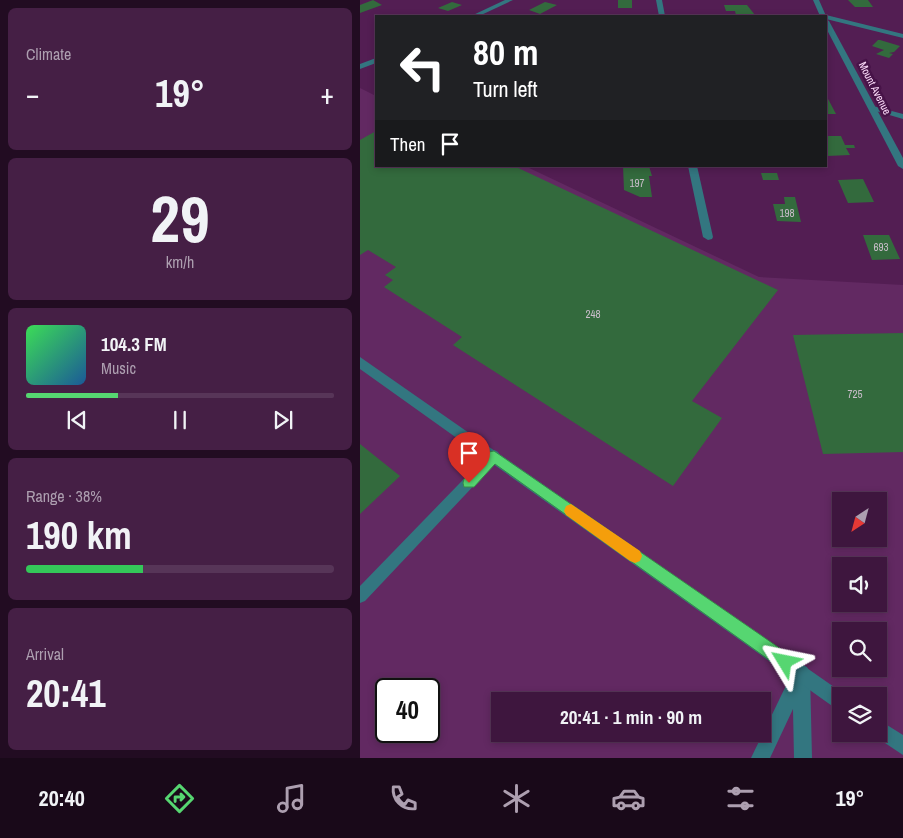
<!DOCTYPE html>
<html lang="en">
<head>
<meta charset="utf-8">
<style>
	:root { --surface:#3e163e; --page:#451f45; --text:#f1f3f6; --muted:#ad9fb0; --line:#573558; --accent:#56d671 }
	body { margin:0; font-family:"Archivo Narrow",sans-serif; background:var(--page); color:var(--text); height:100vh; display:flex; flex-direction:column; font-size:19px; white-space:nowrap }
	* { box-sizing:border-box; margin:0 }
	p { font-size:16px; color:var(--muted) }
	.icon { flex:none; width:28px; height:28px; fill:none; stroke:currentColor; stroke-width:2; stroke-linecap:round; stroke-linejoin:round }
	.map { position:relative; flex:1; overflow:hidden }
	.sheet { display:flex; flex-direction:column; gap:8px; padding:8px; background:#220c22; width:360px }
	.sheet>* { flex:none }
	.banner { position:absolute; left:15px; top:15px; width:452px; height:152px; border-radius:0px; box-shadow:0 2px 8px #0003,0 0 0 1px var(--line); background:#202124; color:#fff; overflow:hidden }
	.needle { width:32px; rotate:216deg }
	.fabs { position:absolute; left:472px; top:492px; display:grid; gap:10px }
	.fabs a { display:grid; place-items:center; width:55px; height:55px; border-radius:0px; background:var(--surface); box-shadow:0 2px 8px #0003,0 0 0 1px var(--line); font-size:25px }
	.speed { position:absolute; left:15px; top:678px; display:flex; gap:10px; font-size:25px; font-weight:700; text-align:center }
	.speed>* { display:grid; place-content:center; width:65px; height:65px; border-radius:50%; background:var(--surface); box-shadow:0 2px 8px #0003,0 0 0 1px var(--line); line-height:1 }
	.speed .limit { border:2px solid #111; border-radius:8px; background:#fff; color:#111 }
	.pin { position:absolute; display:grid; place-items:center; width:42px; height:42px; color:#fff; margin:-51px -21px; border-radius:50% 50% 50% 0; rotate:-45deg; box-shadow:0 0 5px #0007 }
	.pin .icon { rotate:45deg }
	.me { position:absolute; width:55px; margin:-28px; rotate:305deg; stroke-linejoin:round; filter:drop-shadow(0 0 4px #0008) }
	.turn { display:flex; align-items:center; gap:18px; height:105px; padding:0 15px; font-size:22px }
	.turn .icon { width:65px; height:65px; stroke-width:2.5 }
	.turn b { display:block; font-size:35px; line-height:42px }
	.then { display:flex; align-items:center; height:48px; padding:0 15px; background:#0003; gap:10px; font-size:19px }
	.big { font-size:38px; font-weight:800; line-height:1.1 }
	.sheet .widget { flex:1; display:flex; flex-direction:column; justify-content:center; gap:8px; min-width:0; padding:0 18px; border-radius:8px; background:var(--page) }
	.sheet .dial { align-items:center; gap:0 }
	.dial b { font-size:65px; line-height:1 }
	.song { display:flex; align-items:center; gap:15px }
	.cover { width:60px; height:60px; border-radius:8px; background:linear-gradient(135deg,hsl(130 70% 55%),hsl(210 70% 35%)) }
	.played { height:5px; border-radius:2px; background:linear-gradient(90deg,var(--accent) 30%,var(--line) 30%) }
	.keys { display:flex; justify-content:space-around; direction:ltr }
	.heat { display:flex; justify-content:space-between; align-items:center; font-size:28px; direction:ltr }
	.charge { height:8px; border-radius:4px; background:linear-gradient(90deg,#34c759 38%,var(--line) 0) }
	.trip { position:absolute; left:131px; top:692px; width:280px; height:50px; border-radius:0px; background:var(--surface); box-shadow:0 2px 8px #0003,0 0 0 1px var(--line); font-weight:800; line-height:50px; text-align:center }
	.menu { display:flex; height:80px; justify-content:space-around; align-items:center; background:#190919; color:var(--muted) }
	.menu .icon { width:35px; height:35px }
	.menu .selected { color:var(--accent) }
	.menu b { font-size:22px; color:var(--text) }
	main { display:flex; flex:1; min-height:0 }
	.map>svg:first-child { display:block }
</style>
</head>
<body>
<main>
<section class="sheet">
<div class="widget"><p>Climate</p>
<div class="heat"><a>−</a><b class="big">19°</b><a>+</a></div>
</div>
<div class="widget dial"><b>29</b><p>km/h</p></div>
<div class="widget">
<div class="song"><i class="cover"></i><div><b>104.3 FM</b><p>Music</p></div></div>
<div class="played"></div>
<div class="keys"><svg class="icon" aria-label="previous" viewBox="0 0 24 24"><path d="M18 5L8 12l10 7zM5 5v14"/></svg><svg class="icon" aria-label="pause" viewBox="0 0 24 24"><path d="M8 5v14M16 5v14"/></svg><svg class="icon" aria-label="next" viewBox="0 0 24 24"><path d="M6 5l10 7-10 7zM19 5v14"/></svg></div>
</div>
<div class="widget"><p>Range · 38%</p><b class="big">190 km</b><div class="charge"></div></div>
<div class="widget"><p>Arrival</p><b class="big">20:41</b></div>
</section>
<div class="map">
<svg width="543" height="758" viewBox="0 0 543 758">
	<rect width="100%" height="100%" fill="#531e53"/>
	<path fill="#622962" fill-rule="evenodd" d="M0 88 16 96V166H165L399 277 543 285V758H0ZM481 501H519V539H481ZM481 566H519V604H481ZM481 631H519V669H481ZM26 689H69V731H26ZM481 696H519V734H481ZM140 701H402V734H140Z"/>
	<g fill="#336a3d">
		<polygon points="13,0 22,5 0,13 0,5"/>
		<rect x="258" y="0" width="14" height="8"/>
		<polygon points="488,0 508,0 513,7 495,7"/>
		<polygon points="92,2 102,5 88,11 78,8"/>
		<polygon points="185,2 197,5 180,14 169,10"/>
		<polygon points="364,5 387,5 395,15 376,15 375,11 366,11"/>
		<polygon points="518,40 520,40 540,46 534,52 529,53 533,54 529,58 516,54 524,50 512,46"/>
		<polygon points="466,95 476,114 466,114"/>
		<polygon points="16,131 16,166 154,166 418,290 332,401 362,418 313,486 93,345 102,337 24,287 33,280 25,275 36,267 8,250 0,255 0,140"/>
		<polygon points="466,136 481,136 485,145 494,145 495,148 486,148 490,155 467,156"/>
		<polygon points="263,166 289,166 292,176 289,176 292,197 280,197 264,190"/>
		<polygon points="401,173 417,173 419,180 403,180"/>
		<polygon points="503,179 514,202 488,203 478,180"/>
		<polygon points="424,197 435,197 441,222 417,221 413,204 425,204"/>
		<polygon points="503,235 529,235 540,259 512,260"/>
		<polygon points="543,333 543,452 463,454 433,335"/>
		<polygon points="0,444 40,476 0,514"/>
	</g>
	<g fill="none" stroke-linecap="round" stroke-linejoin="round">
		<polygon fill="#337680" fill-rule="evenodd" points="134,450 138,452 140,456 138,460 5,601 0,603 0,586 130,452"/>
		<g fill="#337680" fill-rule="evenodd">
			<polygon points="145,0 153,0 119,16 111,16"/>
			<polygon points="296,0 302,0 305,16 299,16"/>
			<polygon points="466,15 543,34 543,38 466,19 466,16 463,16"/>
			<polygon points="16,58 16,63 0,69 0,64"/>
			<polygon points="509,105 543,114 543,119 509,109"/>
			<polygon points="328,166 337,166 353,237 352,239 348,240 343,237"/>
			<polygon points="441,664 447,667 450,673 452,758 434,758 433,709 410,758 391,758 435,667"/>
		</g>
		<g fill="#337680" fill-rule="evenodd">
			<polygon points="453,0 459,0 466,16 460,16"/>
			<polygon points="466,19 469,21 543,158 543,169 538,166 466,28"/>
			<polygon points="0,357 487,696 481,696 481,711 475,708 0,369"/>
			<polygon points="519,720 543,735 543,755 513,735 512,734 519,734"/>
		</g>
	</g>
	<polygon fill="#56d671" stroke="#388b49" points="134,451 431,656 433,662 431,667 425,670 419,667 135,464 114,487 104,487 103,483 104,479 129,452"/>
	<polygon fill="#f59e0b" points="211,504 280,551 282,556 280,561 275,563 270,561 206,515 204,511 206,506"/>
	<g text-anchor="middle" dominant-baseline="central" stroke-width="5" stroke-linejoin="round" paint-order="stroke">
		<g font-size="11" fill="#fad9f8" stroke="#471348">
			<text transform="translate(515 88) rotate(63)">Mount Avenue</text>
		</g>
		<g font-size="11" fill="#c8bdc9">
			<text x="277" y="183">197</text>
			<text x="427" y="213">198</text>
			<text x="521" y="247">693</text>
			<text x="233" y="314">248</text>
			<text x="495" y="394">725</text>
		</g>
	</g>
</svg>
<div class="fabs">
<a><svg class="needle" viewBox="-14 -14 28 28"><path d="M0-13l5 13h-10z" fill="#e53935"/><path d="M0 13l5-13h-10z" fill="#ad9fb0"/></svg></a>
<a><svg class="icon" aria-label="sound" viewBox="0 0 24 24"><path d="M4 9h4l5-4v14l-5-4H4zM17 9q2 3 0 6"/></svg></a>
<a><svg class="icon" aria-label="search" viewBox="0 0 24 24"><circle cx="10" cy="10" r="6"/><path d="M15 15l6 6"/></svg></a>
<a><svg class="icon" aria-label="layers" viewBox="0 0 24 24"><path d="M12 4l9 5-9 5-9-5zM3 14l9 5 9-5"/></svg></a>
</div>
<div class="speed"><div class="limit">40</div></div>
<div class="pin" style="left:109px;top:483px;background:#d93025"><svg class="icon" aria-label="arrive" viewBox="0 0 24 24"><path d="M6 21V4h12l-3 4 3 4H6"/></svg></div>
<svg class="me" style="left:425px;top:662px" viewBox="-20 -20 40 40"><path d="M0-17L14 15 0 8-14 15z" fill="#56d671" stroke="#fff" stroke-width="4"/></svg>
<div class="trip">20:41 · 1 min · 90 m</div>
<div class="banner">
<div class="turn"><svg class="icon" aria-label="left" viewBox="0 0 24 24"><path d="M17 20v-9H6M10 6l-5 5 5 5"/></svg><div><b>80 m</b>Turn left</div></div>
<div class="then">Then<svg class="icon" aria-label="arrive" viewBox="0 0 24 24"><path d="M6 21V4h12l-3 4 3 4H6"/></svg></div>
</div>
</div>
</main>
<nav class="menu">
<b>20:40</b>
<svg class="icon selected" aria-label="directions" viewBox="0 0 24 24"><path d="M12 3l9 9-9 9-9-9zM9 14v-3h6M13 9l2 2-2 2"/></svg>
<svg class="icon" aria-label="music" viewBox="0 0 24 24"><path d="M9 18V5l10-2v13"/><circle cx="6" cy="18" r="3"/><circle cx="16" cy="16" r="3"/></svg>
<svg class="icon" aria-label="phone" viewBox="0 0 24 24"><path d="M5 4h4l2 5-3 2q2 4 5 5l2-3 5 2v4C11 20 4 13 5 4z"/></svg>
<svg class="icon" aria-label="climate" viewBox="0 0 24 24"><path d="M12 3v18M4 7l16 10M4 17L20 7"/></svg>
<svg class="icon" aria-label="car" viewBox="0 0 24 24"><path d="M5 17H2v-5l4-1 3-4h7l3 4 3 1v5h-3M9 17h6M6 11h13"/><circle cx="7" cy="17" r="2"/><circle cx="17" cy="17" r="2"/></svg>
<svg class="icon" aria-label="filters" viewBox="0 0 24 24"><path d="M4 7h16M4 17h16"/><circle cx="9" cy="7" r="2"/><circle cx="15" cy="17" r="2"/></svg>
<b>19°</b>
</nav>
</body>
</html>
